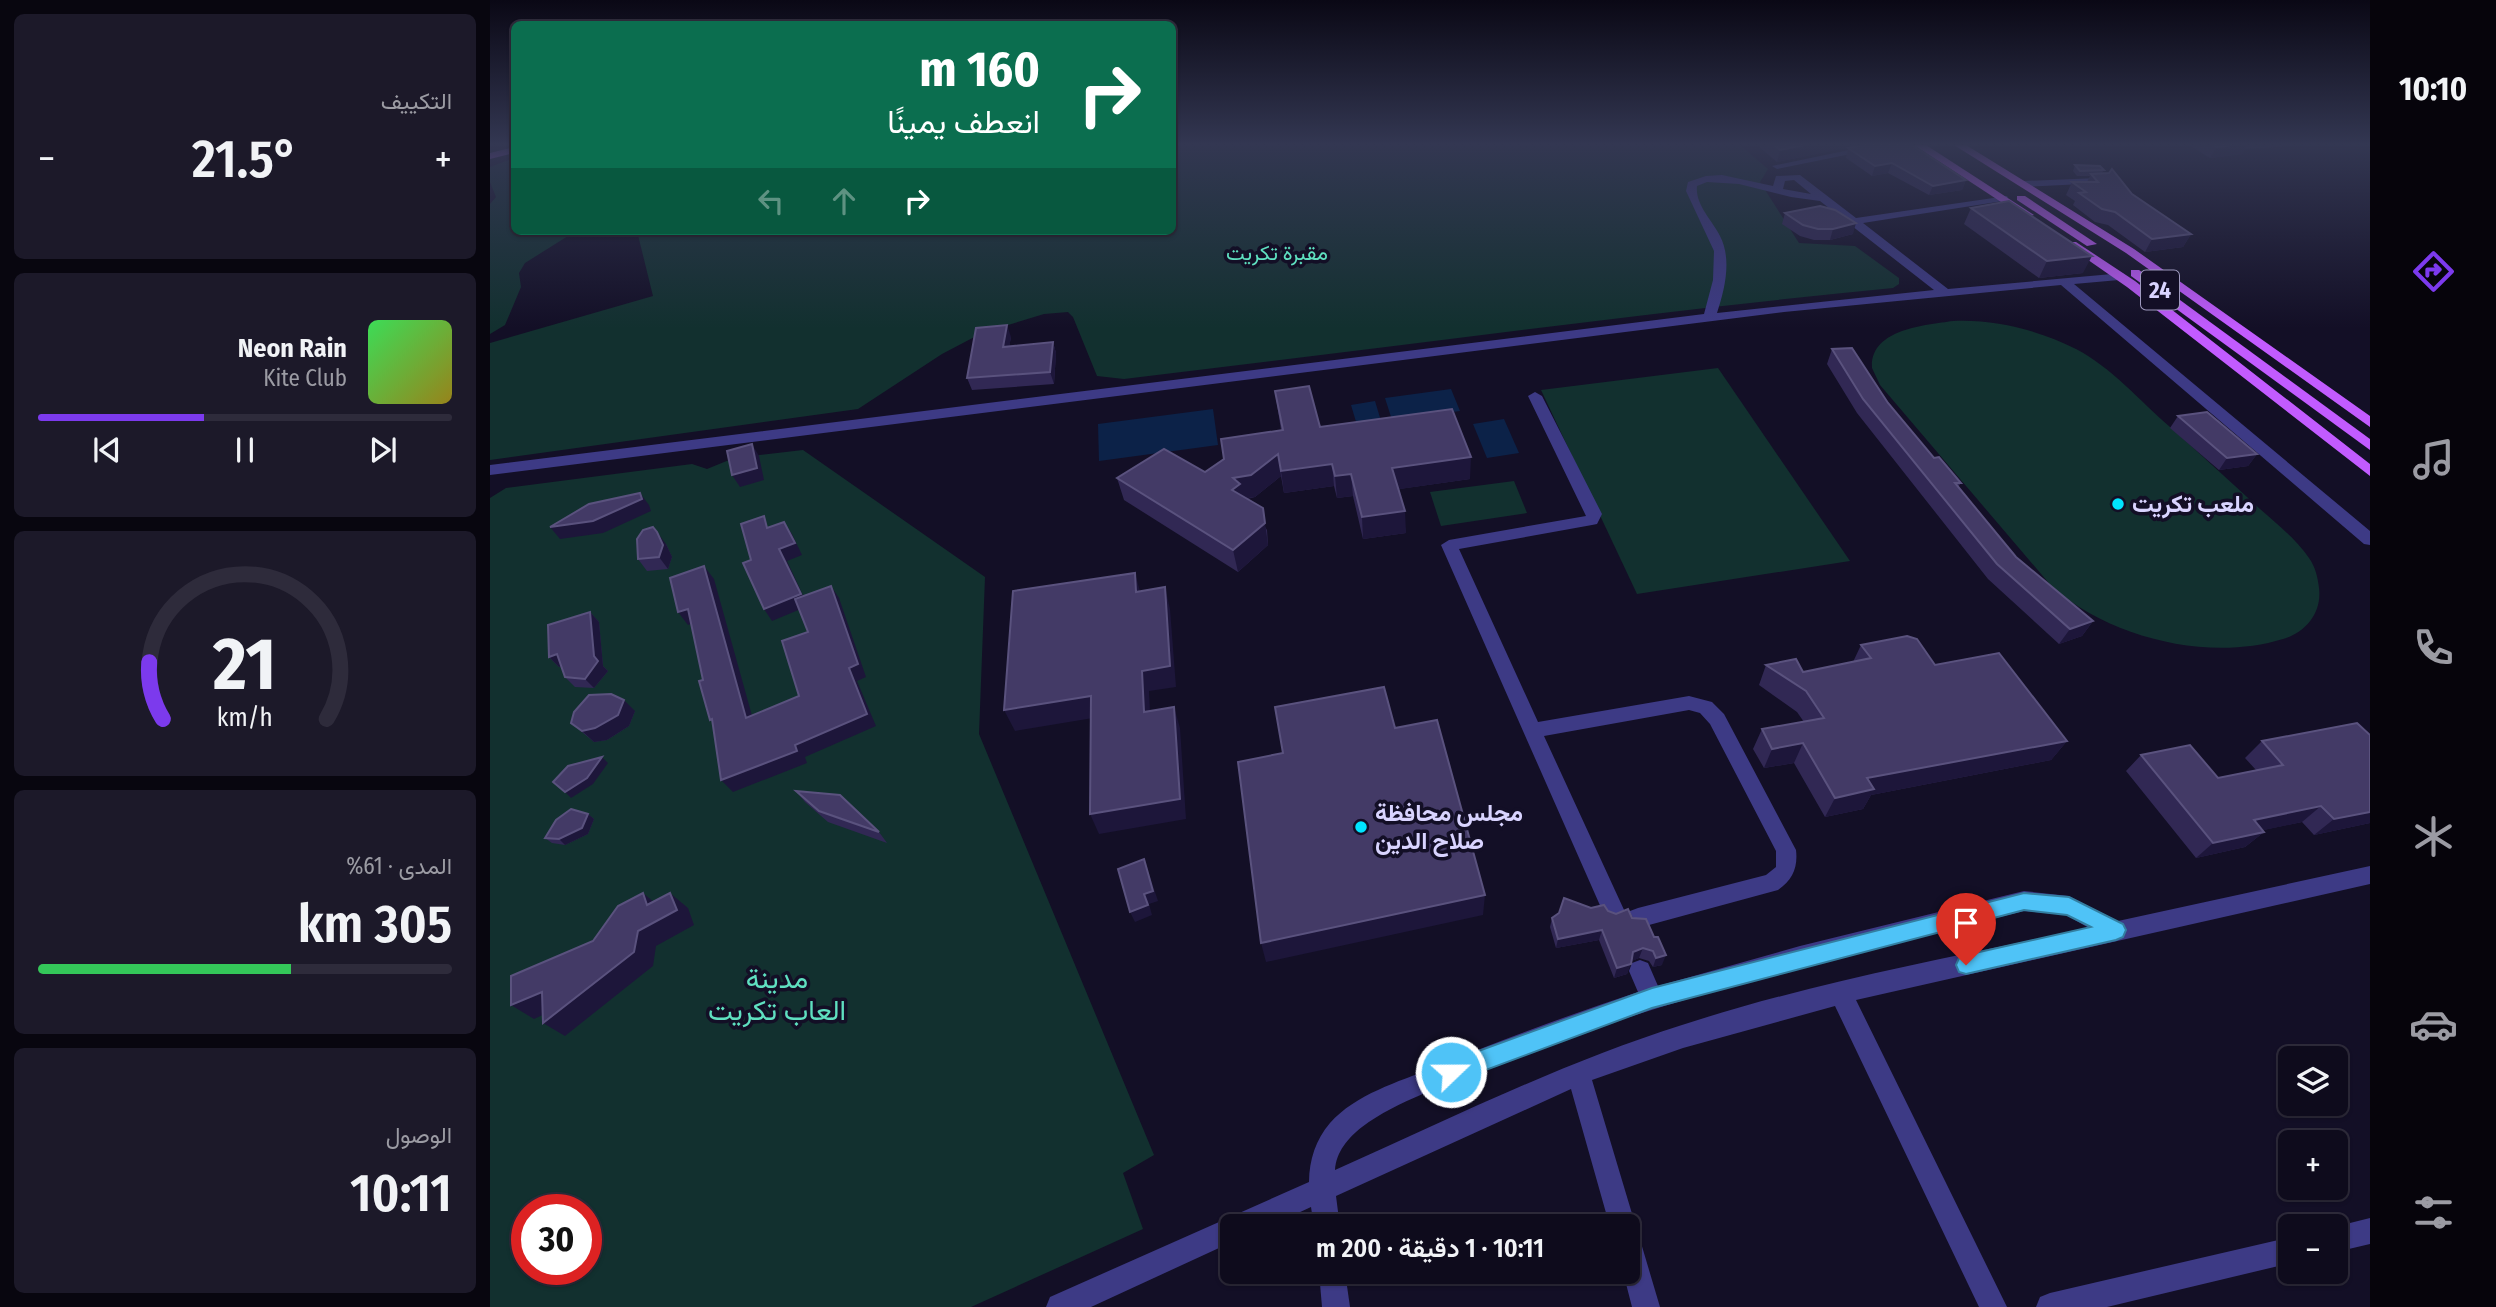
<!DOCTYPE html>
<html lang="ar">
<head>
<meta charset="utf-8">
<style>
	:root { --surface:#0e0b1c; --page:#1c1929; --text:#f1f3f6; --muted:#9b9ba3; --line:#2e2b3b; --accent:#7c3aed }
	body { margin:0; font-family:"Fira Sans Condensed",Vazirmatn,sans-serif; background:var(--page); color:var(--text); direction:rtl; height:100vh; display:flex; flex-direction:column; font-size:26px; white-space:nowrap }
	* { box-sizing:border-box; margin:0 }
	p { font-size:23px; color:var(--muted) }
	.icon { flex:none; width:38px; height:38px; fill:none; stroke:currentColor; stroke-width:2; stroke-linecap:round; stroke-linejoin:round }
	.map { position:relative; flex:1; overflow:hidden; direction:ltr }
	.drawer { display:flex; flex-direction:column; gap:14px; padding:14px; background:#08060f; width:490px }
	.drawer>* { flex:none }
	.top-card { position:absolute; left:21px; top:21px; width:665px; height:214px; border-radius:10px; box-shadow:0 2px 5px #0004,0 0 0 2px var(--line); direction:rtl; background:#0b6e4f; color:#fff; overflow:hidden }
	.tools { position:absolute; left:1788px; top:1046px; display:grid; gap:14px }
	.tools a { display:grid; place-items:center; width:70px; height:70px; border-radius:10px; background:var(--surface); box-shadow:0 2px 5px #0004,0 0 0 2px var(--line); font-size:35px }
	.speed { position:absolute; left:21px; top:1194px; display:flex; gap:14px; font-size:35px; font-weight:700; text-align:center }
	.speed>* { display:grid; place-content:center; width:91px; height:91px; border-radius:50%; background:var(--surface); box-shadow:0 2px 5px #0004,0 0 0 2px var(--line); line-height:1 }
	.speed .limit { border:10px solid #d22; background:#fff; color:#111 }
	.pin { position:absolute; display:grid; place-items:center; width:60px; height:60px; color:#fff; margin:-72px -30px; border-radius:50% 50% 50% 0; rotate:-45deg; box-shadow:0 0 7px #0007 }
	.pin .icon { rotate:45deg }
	.me { position:absolute; width:77px; margin:-38px; rotate:68deg; stroke-linejoin:round; filter:drop-shadow(0 0 5px #0008) }
	.turn { display:flex; align-items:center; gap:24px; height:147px; padding:0 21px; font-size:32px }
	.turn .icon { width:91px; height:91px; stroke-width:2.5 }
	.turn b { display:block; font-size:49px; line-height:60px }
	.lanes { display:flex; align-items:center; height:66px; padding:0 21px; background:#0003; justify-content:center; gap:35px; direction:ltr }
	.lanes .off { opacity:.35 }
	.big { font-size:52px; font-weight:600; line-height:1.1 }
	.drawer .widget { flex:1; display:flex; flex-direction:column; justify-content:center; gap:10px; min-width:0; padding:0 24px; border-radius:10px; background:var(--page) }
	.drawer .dial { align-items:center; gap:0 }
	.dial svg { height:182px; overflow:visible; fill:none; stroke:var(--line); stroke-width:7; stroke-linecap:round; text-anchor:middle }
	.dial text { fill:var(--text); stroke:none }
	.song { display:flex; align-items:center; gap:21px }
	.cover { width:84px; height:84px; border-radius:10px; background:linear-gradient(135deg,hsl(130 70% 55%),hsl(50 70% 35%)) }
	.played { height:7px; border-radius:4px; background:linear-gradient(90deg,var(--accent) 40%,var(--line) 40%) }
	.keys { display:flex; justify-content:space-around; direction:ltr }
	.heat { display:flex; justify-content:space-between; align-items:center; font-size:38px; direction:ltr }
	.charge { height:10px; border-radius:5px; background:linear-gradient(90deg,#34c759 61%,var(--line) 0) }
	.trip { position:absolute; left:730px; top:1214px; width:420px; height:70px; border-radius:10px; background:var(--surface); box-shadow:0 2px 5px #0004,0 0 0 2px var(--line); font-weight:600; line-height:70px; text-align:center; direction:rtl }
	main { display:flex; flex:1; min-height:0 }
	.menu { display:flex; flex-direction:column; width:126px; justify-content:space-around; align-items:center; background:#06040b; color:var(--muted) }
	.menu .icon { width:49px; height:49px }
	.menu .active { color:var(--accent) }
	.menu b { font-size:32px; color:var(--text) }
	.map>svg:first-child { display:block }
</style>
</head>
<body>
<main>
<nav class="menu">
<b>10:10</b>
<svg class="icon active" aria-label="directions" viewBox="0 0 24 24"><path d="M12 3l9 9-9 9-9-9zM9 14v-3h6M13 9l2 2-2 2"/></svg>
<svg class="icon" aria-label="music" viewBox="0 0 24 24"><path d="M9 18V5l10-2v13"/><circle cx="6" cy="18" r="3"/><circle cx="16" cy="16" r="3"/></svg>
<svg class="icon" aria-label="phone" viewBox="0 0 24 24"><path d="M5 4h4l2 5-3 2q2 4 5 5l2-3 5 2v4C11 20 4 13 5 4z"/></svg>
<svg class="icon" aria-label="climate" viewBox="0 0 24 24"><path d="M12 3v18M4 7l16 10M4 17L20 7"/></svg>
<svg class="icon" aria-label="car" viewBox="0 0 24 24"><path d="M5 17H2v-5l4-1 3-4h7l3 4 3 1v5h-3M9 17h6M6 11h13"/><circle cx="7" cy="17" r="2"/><circle cx="17" cy="17" r="2"/></svg>
<svg class="icon" aria-label="filters" viewBox="0 0 24 24"><path d="M4 7h16M4 17h16"/><circle cx="9" cy="7" r="2"/><circle cx="15" cy="17" r="2"/></svg>
</nav>
<div class="map">
<svg width="1880" height="1307" viewBox="0 0 1880 1307">
	<rect width="100%" height="100%" fill="#130f26"/>
	<g fill="#12302f" fill-rule="evenodd">
		<path d="M683 145H1250L1278 169 1270 182 1309 243 1365 246 1409 278V284L1403 288C1146 313 890 349 634 379L607 376 583 317 578 312 554 314 492 333 452 354 368 409 0 460V343L163 296 147 231H682Z"/>
		<polygon points="24,158 24,231 86,231 35,263 29,273 31,287 15,325 0,334 0,204 6,197 0,182 0,167"/>
		<path d="M1463 321C1505 319 1548 330 1586 349 1621 367 1650 401 1680 427 1710 454 1740 481 1770 509 1787 524 1806 539 1819 558 1825 566 1828 578 1829 588 1832 613 1816 632 1793 639 1718 662 1622 638 1563 588L1390 385 1382 368C1380 329 1435 325 1463 321Z"/>
		<polygon points="1228,368 1360,561 1147,594 1051,390"/>
		<path d="M313 450 495 577 489 734 664 1155 633 1173 653 1229 481 1307H0V498L16 488 202 464 217 469 244 458ZM37 1209H96V1269H37Z"/>
		<polygon points="1024,481 1037,513 951,526 940,492"/>
	</g>
	<g fill="#0c2248">
		<polygon points="961,389 970,411 902,420 895,398"/>
		<polygon points="885,401 891,421 867,425 861,405"/>
		<polygon points="723,409 728,445 609,461 608,424"/>
		<polygon points="1014,419 1029,453 997,458 983,424"/>
	</g>
	<g fill="none" stroke-linecap="round" stroke-linejoin="round">
		<g fill="#3d3a85" fill-rule="evenodd">
			<polygon points="1383,145 1405,145 1287,169 1282,166"/>
			<path d="M1232 175 1283 186 1286 176 1310 175 1366 218 1517 196 1518 198 1513 201 1373 223 1458 289 1633 273 1635 276 1629 280 1584 284 1880 531V545L1874 544 1571 285 1294 312 0 475V465L1214 314 1223 280 1224 251 1196 191 1198 182 1216 176ZM1304 180 1321 194 1293 189 1295 181ZM1217 182 1249 184 1301 197 1330 201 1444 290 1227 313C1235 289 1242 259 1230 236 1222 220 1205 205 1207 186Z"/>
			<polygon points="1609,178 1613,179 1613,183 1534,187 1529,184 1534,181"/>
			<path d="M1045 392 1052 396 1112 514 1107 524 1102 525 969 549 1048 722 1199 696 1222 702 1234 714 1306 850C1308 867 1303 880 1288 890L1148 928 1140 925 1137 918 1140 911 1148 908 1276 875 1286 867V851L1220 724 1210 713 1199 710 1054 736 1135 912 1132 919 1124 922 1116 919 951 545 959 540 1096 516 1038 396Z"/>
			<path d="M1880 866V884L1366 1000 1517 1307H1489L1345 1006 1193 1048 1102 1080 1146 1227 1144 1232 1151 1243 1170 1307H1142L1133 1272H1138V1227H1120L1081 1089 846 1196 850 1227H824L821 1207 778 1227H742V1242L601 1307H556L560 1297 819 1182C819 1160 826 1139 840 1123 866 1094 908 1082 943 1068 1011 1040 1079 1015 1148 992L1139 971 1142 963 1150 960 1158 963 1168 986 1310 946 1534 891 1579 896 1628 921ZM1534 911 1576 915 1599 928C1463 957 1324 982 1192 1025 1072 1063 959 1119 845 1170 846 1152 858 1138 872 1127 908 1100 955 1086 997 1069 1169 998 1353 956 1534 911Z"/>
			<polygon points="1880,1218 1880,1244 1846,1252 1846,1227 1844,1227"/>
			<polygon points="1801,1237 1801,1263 1617,1307 1546,1307 1550,1297 1560,1293"/>
			<polygon points="829,1272 855,1272 860,1307 832,1307"/>
		</g>
		<g fill="#c25bff" fill-rule="evenodd">
			<polygon points="1424,145 1436,145 1544,215 1534,217"/>
			<polygon points="1464,145 1476,145 1644,249 1880,416 1880,427 1636,253"/>
			<polygon points="24,147 24,153 0,159 0,153"/>
			<polygon points="1527,196 1535,196 1607,244 1597,246 1527,200"/>
			<polygon points="1578,242 1586,242 1645,281 1880,464 1880,476 1637,287 1578,246"/>
			<polygon points="1641,270 1649,270 1880,439 1880,450 1641,276"/>
		</g>
	</g>
	<g fill="#312854">
		<polygon points="1267,145 1370,145 1287,162"/>
		<polygon points="1699,145 1815,145 1755,149 1752,154 1720,158"/>
		<polygon points="1358,148 1476,180 1472,190 1439,195 1398,173 1382,176 1356,158"/>
		<polygon points="1585,165 1614,170 1612,173 1701,234 1693,247 1655,252 1618,225 1605,222 1583,205 1585,201 1576,195 1582,182 1597,182 1600,176 1587,176 1583,171"/>
		<polygon points="1481,208 1593,273 1549,278 1474,224"/>
		<polygon points="1295,213 1363,234 1340,240 1324,240 1310,236 1292,224"/>
		<polygon points="521,337 519,347 563,342 566,353 564,384 482,390 477,378"/>
		<polygon points="1342,349 1398,403 1444,458 1471,483 1468,487 1526,557 1603,621 1592,636 1569,644 1498,579 1367,413 1337,364"/>
		<polygon points="785,391 830,427 980,479 909,489 916,533 873,539 863,496 847,498 844,486 794,493 791,476 765,497 757,499 777,530 778,545 748,572 634,500 627,478 715,472 791,430"/>
		<polygon points="1688,416 1767,454 1758,466 1729,470 1680,428"/>
		<polygon points="176,544 182,557 178,569 157,571 148,559"/>
		<polygon points="100,612 109,622 113,666 118,671 104,688 85,687 75,677 72,666 69,667 59,657"/>
		<polygon points="1371,645 1445,665 1577,741 1561,760 1381,795 1373,809 1335,817 1304,763 1274,768 1263,749 1272,729 1314,722 1307,712 1269,685 1276,665 1313,672 1363,662"/>
		<polygon points="145,711 139,726 117,740 104,742 81,723"/>
		<polygon points="1880,735 1880,823 1824,835 1812,822 1773,830 1774,832 1755,847 1706,858 1636,771 1651,755 1728,778 1766,770 1755,758 1772,741"/>
		<polygon points="306,791 389,832 397,843 338,822 315,802"/>
		<polygon points="98,814 104,819 98,834 75,845 62,843 55,838"/>
		<polygon points="1101,908 1118,911 1126,914 1138,909 1172,965 1163,967 1159,961 1149,958 1141,961 1137,974 1124,978 1109,940 1066,948 1060,927 1062,918"/>
	</g>
	<g fill="#1d163a">
		<polygon points="1315,145 1370,145 1287,162 1290,150"/>
		<polygon points="1742,145 1757,145 1752,154 1720,158 1727,147"/>
		<polygon points="1402,163 1398,173 1382,176 1385,166"/>
		<polygon points="1476,180 1472,190 1439,195 1443,186"/>
		<polygon points="1366,223 1363,234 1340,240 1343,229"/>
		<polygon points="1701,234 1693,247 1655,252 1662,239"/>
		<polygon points="1602,256 1593,273 1549,278 1557,261"/>
		<polygon points="517,325 521,337 517,359 513,347"/>
		<polygon points="563,342 566,353 564,384 560,372"/>
		<polygon points="262,444 269,456 274,480 250,487 242,475"/>
		<polygon points="788,454 791,476 765,497 752,499 742,490 743,478"/>
		<polygon points="1767,454 1758,466 1729,470 1737,458"/>
		<polygon points="981,457 980,479 903,490 902,468"/>
		<polygon points="842,464 844,486 794,493 791,471"/>
		<polygon points="861,474 863,496 847,498 845,476"/>
		<polygon points="150,493 159,505 161,511 113,533 70,539 60,527"/>
		<polygon points="773,508 778,545 748,572 743,550"/>
		<polygon points="915,511 916,533 873,539 872,517"/>
		<polygon points="294,522 302,534 312,555 297,561 318,606 282,621 274,609 289,549"/>
		<polygon points="167,532 176,544 182,557 178,569 169,557"/>
		<polygon points="214,566 224,579 266,730 256,718"/>
		<polygon points="645,573 651,595 646,592"/>
		<polygon points="341,586 349,598 376,677 367,681 386,726 315,757 317,763 243,792 231,780 305,745 359,668"/>
		<polygon points="675,587 680,609 686,687 659,691 661,732 654,712 652,671"/>
		<polygon points="198,609 208,621 198,625 188,612"/>
		<polygon points="100,612 109,622 113,666 118,671 104,688 95,679 104,656"/>
		<polygon points="1603,621 1592,636 1569,644 1580,629"/>
		<polygon points="67,654 77,664 69,667 59,657"/>
		<polygon points="601,696 609,717 525,731 514,710"/>
		<polygon points="134,700 145,711 139,726 117,740 104,742 92,731"/>
		<polygon points="684,707 690,728 696,819 609,834 600,814"/>
		<polygon points="1577,741 1561,760 1381,795 1373,809 1335,817 1345,798 1377,778"/>
		<polygon points="1313,743 1304,763 1274,768 1282,749"/>
		<polygon points="112,757 118,763 103,784 81,798 75,792"/>
		<polygon points="1831,806 1812,822 1746,836 1764,820"/>
		<polygon points="1880,812 1880,823 1824,835 1844,819"/>
		<polygon points="98,814 104,819 98,834 75,845 69,839"/>
		<polygon points="1774,832 1755,847 1706,858 1723,843"/>
		<polygon points="654,859 668,901 659,904 662,915 645,922 640,912 654,894"/>
		<polygon points="153,893 171,908 180,893 198,908 204,925 166,946 163,966 75,1036 53,1023 148,931 157,905"/>
		<polygon points="995,895 993,915 776,962 771,943"/>
		<polygon points="1112,930 1109,940 1066,948 1068,939"/>
		<polygon points="1153,948 1149,958 1140,962 1143,952"/>
		<polygon points="1176,955 1172,965 1163,967 1166,958"/>
		<polygon points="1141,964 1137,974 1124,978 1127,968"/>
		<polygon points="52,992 74,1005 44,1019 21,1005"/>
	</g>
	<g fill="#433a66" stroke="#5a527e" stroke-width="2">
		<polygon points="1284,145 1315,145 1290,150"/>
		<polygon points="1373,145 1422,145 1476,180 1443,186 1402,163 1385,166 1358,148"/>
		<polygon points="1724,145 1742,145 1727,147"/>
		<polygon points="1585,165 1610,166 1614,170 1590,171"/>
		<polygon points="1622,169 1642,194 1701,234 1662,239 1625,212 1612,209 1589,193 1596,192 1582,182 1608,182 1601,174 1619,173"/>
		<polygon points="1519,201 1602,256 1557,261 1481,208"/>
		<polygon points="1330,206 1345,210 1366,223 1343,229 1328,229 1313,225 1295,213"/>
		<polygon points="517,325 513,347 563,342 560,372 477,378 486,328"/>
		<polygon points="1362,348 1398,403 1444,458 1449,457 1471,483 1465,483 1526,557 1603,621 1580,629 1507,564 1373,399 1342,349"/>
		<polygon points="819,386 830,427 962,409 981,457 902,468 915,511 872,517 861,474 845,476 842,464 791,471 788,454 761,475 743,478 750,484 742,490 773,508 775,523 743,550 627,478 674,449 715,472 734,459 731,439 793,430 785,391"/>
		<polygon points="1717,412 1767,454 1737,458 1688,416"/>
		<polygon points="262,444 267,468 242,475 237,451"/>
		<polygon points="150,493 152,499 103,521 60,527 99,504"/>
		<polygon points="274,516 277,528 294,522 305,543 289,549 311,594 274,609 253,563 261,560 251,524"/>
		<polygon points="163,527 167,532 173,545 169,557 148,559 147,539 153,530"/>
		<polygon points="214,566 256,718 309,696 292,641 318,632 305,599 341,586 368,664 359,668 377,714 305,745 307,751 231,780 222,719 220,720 209,681 213,680 198,609 188,612 180,578"/>
		<polygon points="645,573 646,592 675,587 680,666 652,671 654,712 684,707 690,799 600,814 601,696 514,710 523,591"/>
		<polygon points="100,612 104,656 108,661 95,679 75,677 67,654 59,657 58,625"/>
		<polygon points="1417,636 1427,639 1445,665 1509,653 1577,741 1377,778 1384,789 1345,798 1313,743 1282,749 1272,729 1334,718 1316,691 1276,665 1306,659 1313,672 1381,658 1371,645"/>
		<polygon points="894,687 905,728 947,720 995,895 771,943 748,762 793,753 785,707"/>
		<polygon points="121,694 134,700 128,715 105,728 92,731 81,723 84,712 99,695"/>
		<polygon points="1867,723 1880,735 1880,812 1844,819 1831,806 1764,820 1774,832 1723,843 1651,755 1700,745 1728,778 1793,765 1772,741"/>
		<polygon points="112,757 97,778 75,792 63,782 78,766"/>
		<polygon points="306,791 350,795 389,832 329,811"/>
		<polygon points="81,809 98,814 92,828 69,839 55,838 66,820"/>
		<polygon points="654,859 663,891 654,894 658,905 640,912 628,869"/>
		<polygon points="153,893 157,905 180,893 187,910 148,931 144,952 53,1023 52,992 21,1005 21,976 103,941 128,906"/>
		<polygon points="1074,898 1101,908 1114,905 1118,911 1126,914 1138,909 1142,918 1156,919 1164,937 1168,937 1176,955 1166,958 1163,951 1153,948 1143,952 1141,964 1127,968 1112,930 1068,939 1062,918 1069,913"/>
	</g>
	<linearGradient id="sky" x2="0" y2="1"><stop stop-color="#0a0815"/><stop offset="0.44" stop-color="#333752"/><stop offset="1" stop-color="#333752" stop-opacity="0"/></linearGradient>
	<rect width="1880" height="328" fill="url(#sky)"/>
	<polygon fill="#4fc3f7" stroke="#337fa1" stroke-width="2" points="1534,893 1579,897 1633,924 1636,930 1633,937 1626,940 1476,974 1469,972 1466,965 1469,958 1476,955 1601,927 1577,915 1534,910 1162,1008 961,1083 954,1079 951,1072 954,1064 961,1061 1162,988"/>
	<g fill="#00e5ff" stroke="#130f26" stroke-width="2.5">
		<circle cx="1628" cy="504" r="7"/>
		<circle cx="871" cy="827" r="7"/>
	</g>
	<g text-anchor="middle" dominant-baseline="central" stroke-width="7" stroke-linejoin="round" paint-order="stroke">
		<g font-size="21" fill="#5fe0c0" stroke="#130f26">
			<text x="787" y="253">مقبرة تكريت</text>
		</g>
		<rect fill="#130f26" stroke="#9e99be" stroke-width="2" x="1651" y="270.5" width="38" height="39" rx="5"/>
		<g font-size="23" font-weight="bold" fill="#d9d4ff">
			<text x="1670" y="290">24</text>
		</g>
		<g font-size="24" font-weight="bold" fill="#d9d4ff" stroke="#130f26" text-anchor="start">
			<text x="1642" y="504">ملعب تكريت</text>
			<text x="885" y="813">مجلس محافظة<tspan x="885" dy="28">صلاح الدين</tspan></text>
		</g>
		<g font-size="28" fill="#5fe0c0" stroke="#130f26">
			<text x="287" y="978">مدينة<tspan x="287" dy="32">العاب تكريت</tspan></text>
		</g>
	</g>
</svg>
<div class="tools">
<a><svg class="icon" aria-label="layers" viewBox="0 0 24 24"><path d="M12 4l9 5-9 5-9-5zM3 14l9 5 9-5"/></svg></a>
<a>+</a>
<a>−</a>
</div>
<div class="speed"><div class="limit">30</div></div>
<div class="pin" style="left:1476px;top:965px;background:#d93025"><svg class="icon" aria-label="arrive" viewBox="0 0 24 24"><path d="M6 21V4h12l-3 4 3 4H6"/></svg></div>
<svg class="me" style="left:961px;top:1072px" viewBox="-20 -20 40 40"><circle r="17" fill="#4fc3f7" stroke="#fff" stroke-width="3"/><path d="M0-11L8 9 0 5-8 9z" fill="#fff"/></svg>
<div class="trip">10:11 · 1 دقيقة · 200 m</div>
<div class="top-card">
<div class="turn"><svg class="icon" aria-label="right" viewBox="0 0 24 24"><path d="M7 20v-9h11M14 6l5 5-5 5"/></svg><div><b>160 m</b>انعطف يمينًا</div></div>
<div class="lanes"><svg class="icon off" aria-label="left" viewBox="0 0 24 24"><path d="M17 20v-9H6M10 6l-5 5 5 5"/></svg><svg class="icon off" aria-label="ahead" viewBox="0 0 24 24"><path d="M12 20V5M6 11l6-6 6 6"/></svg><svg class="icon" aria-label="right" viewBox="0 0 24 24"><path d="M7 20v-9h11M14 6l5 5-5 5"/></svg></div>
</div>
</div>
<section class="drawer">
<div class="widget"><p>التكييف</p>
<div class="heat"><a>−</a><b class="big">21.5°</b><a>+</a></div>
</div>
<div class="widget">
<div class="song"><i class="cover"></i><div><b>Neon Rain</b><p>Kite Club</p></div></div>
<div class="played"></div>
<div class="keys"><svg class="icon" aria-label="previous" viewBox="0 0 24 24"><path d="M18 5L8 12l10 7zM5 5v14"/></svg><svg class="icon" aria-label="pause" viewBox="0 0 24 24"><path d="M8 5v14M16 5v14"/></svg><svg class="icon" aria-label="next" viewBox="0 0 24 24"><path d="M6 5l10 7-10 7zM19 5v14"/></svg></div>
</div>
<div class="widget dial"><svg viewBox="0 0 100 80">
<path d="M14 69A42 42 0 1 1 86 69"/>
<path d="M14 69A42 42 0 0 1 8 44" stroke="#7c3aed"/>
<text x="50" y="56" font-size="32" font-weight="700">21</text>
<text x="50" y="72" font-size="11">km/h</text>
</svg></div>
<div class="widget"><p>المدى · 61%</p><b class="big">305 km</b><div class="charge"></div></div>
<div class="widget"><p>الوصول</p><b class="big">10:11</b></div>
</section>
</main>
</body>
</html>
